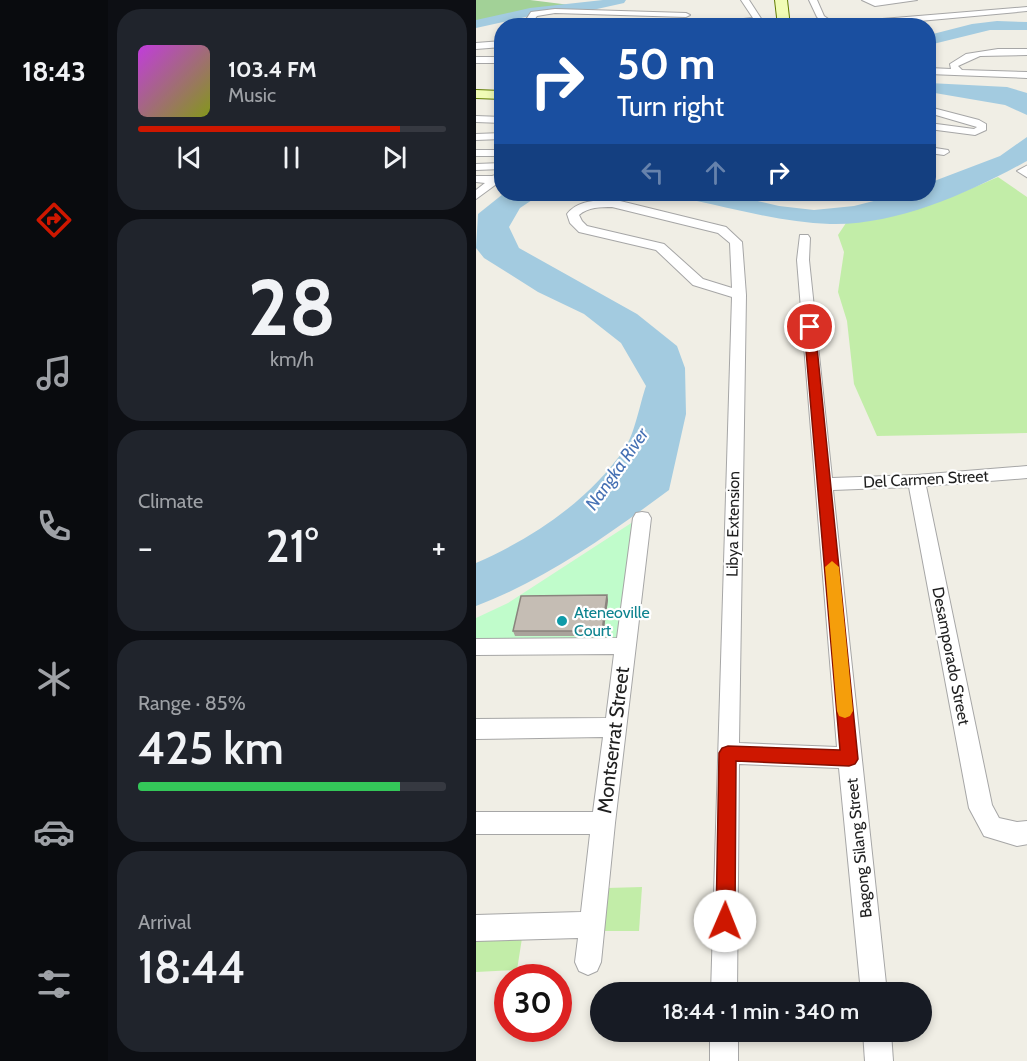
<!DOCTYPE html>
<html lang="en">
<head>
<meta charset="utf-8">
<style>
	:root { --surface:#171b24; --page:#20242c; --text:#f1f3f6; --muted:#9ea1a6; --line:#363941; --accent:#ce1700 }
	body { margin:0; font-family:Cabin,sans-serif; background:var(--page); color:var(--text); height:100vh; display:flex; flex-direction:column; font-size:22px; white-space:nowrap }
	* { box-sizing:border-box; margin:0 }
	p { font-size:20px; color:var(--muted) }
	.icon { flex:none; width:33px; height:33px; fill:none; stroke:currentColor; stroke-width:2; stroke-linecap:round; stroke-linejoin:round }
	.map { position:relative; flex:1; overflow:hidden }
	.side { display:flex; flex-direction:column; gap:9px; padding:9px; background:#0d0f14; width:368px }
	.side>* { flex:none }
	.top-card { position:absolute; left:18px; top:18px; width:442px; height:183px; border-radius:24px; box-shadow:0 3px 9px #0003; background:#1a4fa0; color:#fff; overflow:hidden }
	.speed { position:absolute; left:18px; top:964px; display:flex; gap:12px; font-size:30px; font-weight:700; text-align:center }
	.speed>* { display:grid; place-content:center; width:78px; height:78px; border-radius:50%; background:var(--surface); box-shadow:0 3px 9px #0003; line-height:1 }
	.speed .limit { border:9px solid #d22; background:#fff; color:#111 }
	.pin { position:absolute; display:grid; place-items:center; width:51px; height:51px; color:#fff; margin:-26px; border:3px solid #fff; border-radius:50%; box-shadow:0 2px 6px #0007 }
	.me { position:absolute; width:66px; margin:-33px; rotate:1deg; stroke-linejoin:round; filter:drop-shadow(0 0 4px #0008) }
	.turn { display:flex; align-items:center; gap:21px; height:126px; padding:0 24px; font-size:27px }
	.turn .icon { width:78px; height:78px; stroke-width:2.5 }
	.turn b { display:block; font-size:42px; line-height:51px }
	.lanes { display:flex; align-items:center; height:57px; padding:0 24px; background:#0003; justify-content:center; gap:30px; direction:ltr }
	.lanes .off { opacity:.35 }
	.big { font-size:45px; font-weight:600; line-height:1.1 }
	.side .tile { flex:1; display:flex; flex-direction:column; justify-content:center; gap:9px; min-width:0; padding:0 21px; border-radius:24px; background:var(--page) }
	.side .dial { align-items:center; gap:0 }
	.dial b { font-size:78px; line-height:1 }
	.song { display:flex; align-items:center; gap:18px }
	.cover { width:72px; height:72px; border-radius:9px; background:linear-gradient(135deg,hsl(290 70% 55%),hsl(70 70% 35%)) }
	.played { height:6px; border-radius:3px; background:linear-gradient(90deg,var(--accent) 85%,var(--line) 85%) }
	.keys { display:flex; justify-content:space-around; direction:ltr }
	.heat { display:flex; justify-content:space-between; align-items:center; font-size:33px; direction:ltr }
	.charge { height:9px; border-radius:4px; background:linear-gradient(90deg,#34c759 85%,var(--line) 0) }
	.trip { position:absolute; left:114px; top:982px; width:342px; height:60px; border-radius:30px; background:var(--surface); box-shadow:0 3px 9px #0003; font-weight:600; line-height:60px; text-align:center }
	main { display:flex; flex:1; min-height:0 }
	.tabs { display:flex; flex-direction:column; width:108px; justify-content:space-around; align-items:center; background:#090b0e; color:var(--muted) }
	.tabs .icon { width:42px; height:42px }
	.tabs .selected { color:var(--accent) }
	.tabs b { font-size:27px; color:var(--text) }
	.map>svg:first-child { display:block }
</style>
</head>
<body>
<main>
<nav class="tabs">
<b>18:43</b>
<svg class="icon selected" aria-label="directions" viewBox="0 0 24 24"><path d="M12 3l9 9-9 9-9-9zM9 14v-3h6M13 9l2 2-2 2"/></svg>
<svg class="icon" aria-label="music" viewBox="0 0 24 24"><path d="M9 18V5l10-2v13"/><circle cx="6" cy="18" r="3"/><circle cx="16" cy="16" r="3"/></svg>
<svg class="icon" aria-label="phone" viewBox="0 0 24 24"><path d="M5 4h4l2 5-3 2q2 4 5 5l2-3 5 2v4C11 20 4 13 5 4z"/></svg>
<svg class="icon" aria-label="climate" viewBox="0 0 24 24"><path d="M12 3v18M4 7l16 10M4 17L20 7"/></svg>
<svg class="icon" aria-label="car" viewBox="0 0 24 24"><path d="M5 17H2v-5l4-1 3-4h7l3 4 3 1v5h-3M9 17h6M6 11h13"/><circle cx="7" cy="17" r="2"/><circle cx="17" cy="17" r="2"/></svg>
<svg class="icon" aria-label="filters" viewBox="0 0 24 24"><path d="M4 7h16M4 17h16"/><circle cx="9" cy="7" r="2"/><circle cx="15" cy="17" r="2"/></svg>
</nav>
<section class="side">
<div class="tile">
<div class="song"><i class="cover"></i><div><b>103.4 FM</b><p>Music</p></div></div>
<div class="played"></div>
<div class="keys"><svg class="icon" aria-label="previous" viewBox="0 0 24 24"><path d="M18 5L8 12l10 7zM5 5v14"/></svg><svg class="icon" aria-label="pause" viewBox="0 0 24 24"><path d="M8 5v14M16 5v14"/></svg><svg class="icon" aria-label="next" viewBox="0 0 24 24"><path d="M6 5l10 7-10 7zM19 5v14"/></svg></div>
</div>
<div class="tile dial"><b>28</b><p>km/h</p></div>
<div class="tile"><p>Climate</p>
<div class="heat"><a>−</a><b class="big">21°</b><a>+</a></div>
</div>
<div class="tile"><p>Range · 85%</p><b class="big">425 km</b><div class="charge"></div></div>
<div class="tile"><p>Arrival</p><b class="big">18:44</b></div>
</section>
<div class="map">
<svg width="552" height="1061" viewBox="0 0 552 1061">
	<rect width="100%" height="100%" fill="#f0eee5"/>
	<g fill="#c2eda8">
		<path d="M522 177 551 197V433L401 436 378 384 371 321 362 292 368 252 362 235 370 223C424 220 473 198 522 177Z"/>
		<polygon points="166,887 163,931 127,931 131,888"/>
		<polygon points="46,938 41,970 0,972 0,940"/>
	</g>
	<polygon fill="#a2d197" points="0,0 54,0 102,6 64,9 0,23"/>
	<polygon fill="#c0fccb" points="163,518 140,640 0,643 0,618 32,603"/>
	<g fill="#a3cbe0">
		<polygon points="521,21 551,22 551,30 514,30 453,45 453,35 496,24"/>
		<polygon points="453,83 531,87 551,93 551,115 529,105 453,92"/>
		<path d="M551 137V161L549 162C493 193 419 226 354 224 299 222 241 204 187 194H252L303 206 338 210 378 206 425 194H453V183L524 156Z"/>
		<path d="M27 194H65L44 208 33 227 43 248 161 314 201 346 209 368 210 414 193 490C132 535 71 579 0 606V563C57 538 114 500 149 448 159 433 164 403 170 386L145 343 108 314 62 292 8 258 0 248 2 214Z"/>
	</g>
	<g fill="none" stroke-linecap="round" stroke-linejoin="round">
		<polygon fill="#a3cbe0" fill-rule="evenodd" points="127,0 150,0 148,3 112,11 54,16 0,28 0,20 54,8"/>
		<g stroke="#a6a6a6" stroke-width="2">
			<g id="street">
				<polygon points="265,0 273,0 286,20 285,22 258,24 258,20 277,18"/>
				<polygon points="333,0 341,0 348,16 358,23 552,7 552,11 389,26 350,26 341,17"/>
				<polygon points="386,0 441,0 399,6"/>
				<polygon points="79,9 210,13 214,15 210,17 79,13 61,16 55,24 57,26 47,24 55,12"/>
				<polygon points="26,41 26,47 0,49 0,43"/>
				<polygon points="522,49 552,49 552,55 504,56 482,66 486,70 552,72 552,78 453,74 453,68 475,69 474,64 490,54"/>
				<rect x="0" y="57" width="26" height="6"/>
				<polygon points="453,107 503,120 510,124 510,130 499,135 453,129 453,123 498,129 501,127 453,113"/>
				<polygon points="0,116 26,117 26,123 0,122"/>
				<polygon points="26,133 26,139 0,140 0,134"/>
				<polygon points="453,147 472,150 473,152 468,155 453,153"/>
				<rect x="0" y="150" width="26" height="6"/>
				<polygon points="26,163 26,169 0,170 0,164"/>
				<polygon points="552,165 552,178 541,171"/>
				<polygon points="26,173 26,180 0,199 0,190 9,183 0,182 0,176 16,176"/>
				<polygon points="318,194 329,194 330,196 324,199 320,198"/>
				<path d="M136 199 250 227 266 242 270 295 263 743 361 747 321 260 324 235H332L334 238 333 260 356 478 440 475 552 466V478L450 486 516 805 523 818 541 822 552 821V844L541 846 508 836 493 808 433 487 357 490 411 993H385L363 768 263 764 261 993H235L256 297 217 285 180 250 103 232 94 223 91 214C102 200 119 201 136 199ZM136 207 242 233 254 243 256 288 227 279 188 244 111 226 106 221 103 215C112 207 125 207 136 207Z"/>
				<polygon points="166,512 172,513 175,518 139,823 125,962 121,971 112,975 103,971 99,962 102,938 0,941 0,915 105,912 114,834 0,834 0,812 117,812 127,737 0,739 0,719 130,718 138,654 0,655 0,639 141,638 157,518 160,513"/>
				<rect x="234" y="1032" width="28" height="29"/>
				<polygon points="387,1032 415,1032 417,1061 389,1061"/>
			</g>
		</g>
		<g stroke="#617c00" stroke-width="2">
			<g id="secondary">
				<polygon points="299,0 311,0 314,26 302,26"/>
				<polygon points="0,90 26,91 26,99 0,98"/>
			</g>
		</g>
		<use href="#street" fill="#fff" fill-rule="evenodd"/>
		<use href="#secondary" fill="#f1fcb6" fill-rule="evenodd"/>
	</g>
	<polygon fill="#a9a39b" points="131,595 132,600 127,636 39,636 37,631"/>
	<polygon fill="#8a847e" points="131,595 132,600 127,636 126,631"/>
	<polygon fill="#c5bdb4" stroke="#8a847e" stroke-width="1.5" points="131,595 126,631 37,631 45,596"/>
	<polygon fill="#ce1700" stroke="#860f00" stroke-width="1.5" points="334,324 339,327 382,759 379,764 373,766 260,761 259,921 256,928 249,931 243,928 240,921 243,753 246,748 252,746 364,750 328,327"/>
	<polygon fill="#f59e0b" points="356,561 363,567 377,711 374,716 369,718 363,716 361,711 349,567"/>
	<circle fill="#0f9aa8" stroke="#fff" stroke-width="2" cx="86" cy="621" r="6"/>
	<g text-anchor="middle" dominant-baseline="central" stroke-width="4.5" stroke-linejoin="round" paint-order="stroke">
		<g font-size="16" fill="#1f1f1f" stroke="#fff">
			<text transform="translate(450 479) rotate(-3)">Del Carmen Street</text>
			<text transform="translate(257 524) rotate(-89)">Libya Extension</text>
			<text transform="translate(475 656) rotate(79)">Desamporado Street</text>
			<text transform="translate(383 848) rotate(-96)">Bagong Silang Street</text>
		</g>
		<g font-size="16" fill="#0d838f" stroke="#fff" text-anchor="start">
			<text x="98" y="612">Ateneoville<tspan x="98" dy="18">Court</tspan></text>
		</g>
		<g font-size="18" font-style="italic" fill="#4671b4" stroke="#fff">
			<text transform="translate(141 469) rotate(-55)">Nangka River</text>
		</g>
		<g font-size="20" fill="#1f1f1f" stroke="#fff">
			<text transform="translate(137 740) rotate(-83)">Montserrat Street</text>
		</g>
	</g>
</svg>
<div class="speed"><div class="limit">30</div></div>
<div class="pin" style="left:334px;top:327px;background:#d93025"><svg class="icon" aria-label="arrive" viewBox="0 0 24 24"><path d="M6 21V4h12l-3 4 3 4H6"/></svg></div>
<svg class="me" style="left:249px;top:921px" viewBox="-20 -20 40 40"><circle r="19" fill="#fff"/><path d="M0-13L10 11 0 6-10 11z" fill="#ce1700"/></svg>
<div class="trip">18:44 · 1 min · 340 m</div>
<div class="top-card">
<div class="turn"><svg class="icon" aria-label="right" viewBox="0 0 24 24"><path d="M7 20v-9h11M14 6l5 5-5 5"/></svg><div><b>50 m</b>Turn right</div></div>
<div class="lanes"><svg class="icon off" aria-label="left" viewBox="0 0 24 24"><path d="M17 20v-9H6M10 6l-5 5 5 5"/></svg><svg class="icon off" aria-label="ahead" viewBox="0 0 24 24"><path d="M12 20V5M6 11l6-6 6 6"/></svg><svg class="icon" aria-label="right" viewBox="0 0 24 24"><path d="M7 20v-9h11M14 6l5 5-5 5"/></svg></div>
</div>
</div>
</main>
</body>
</html>
